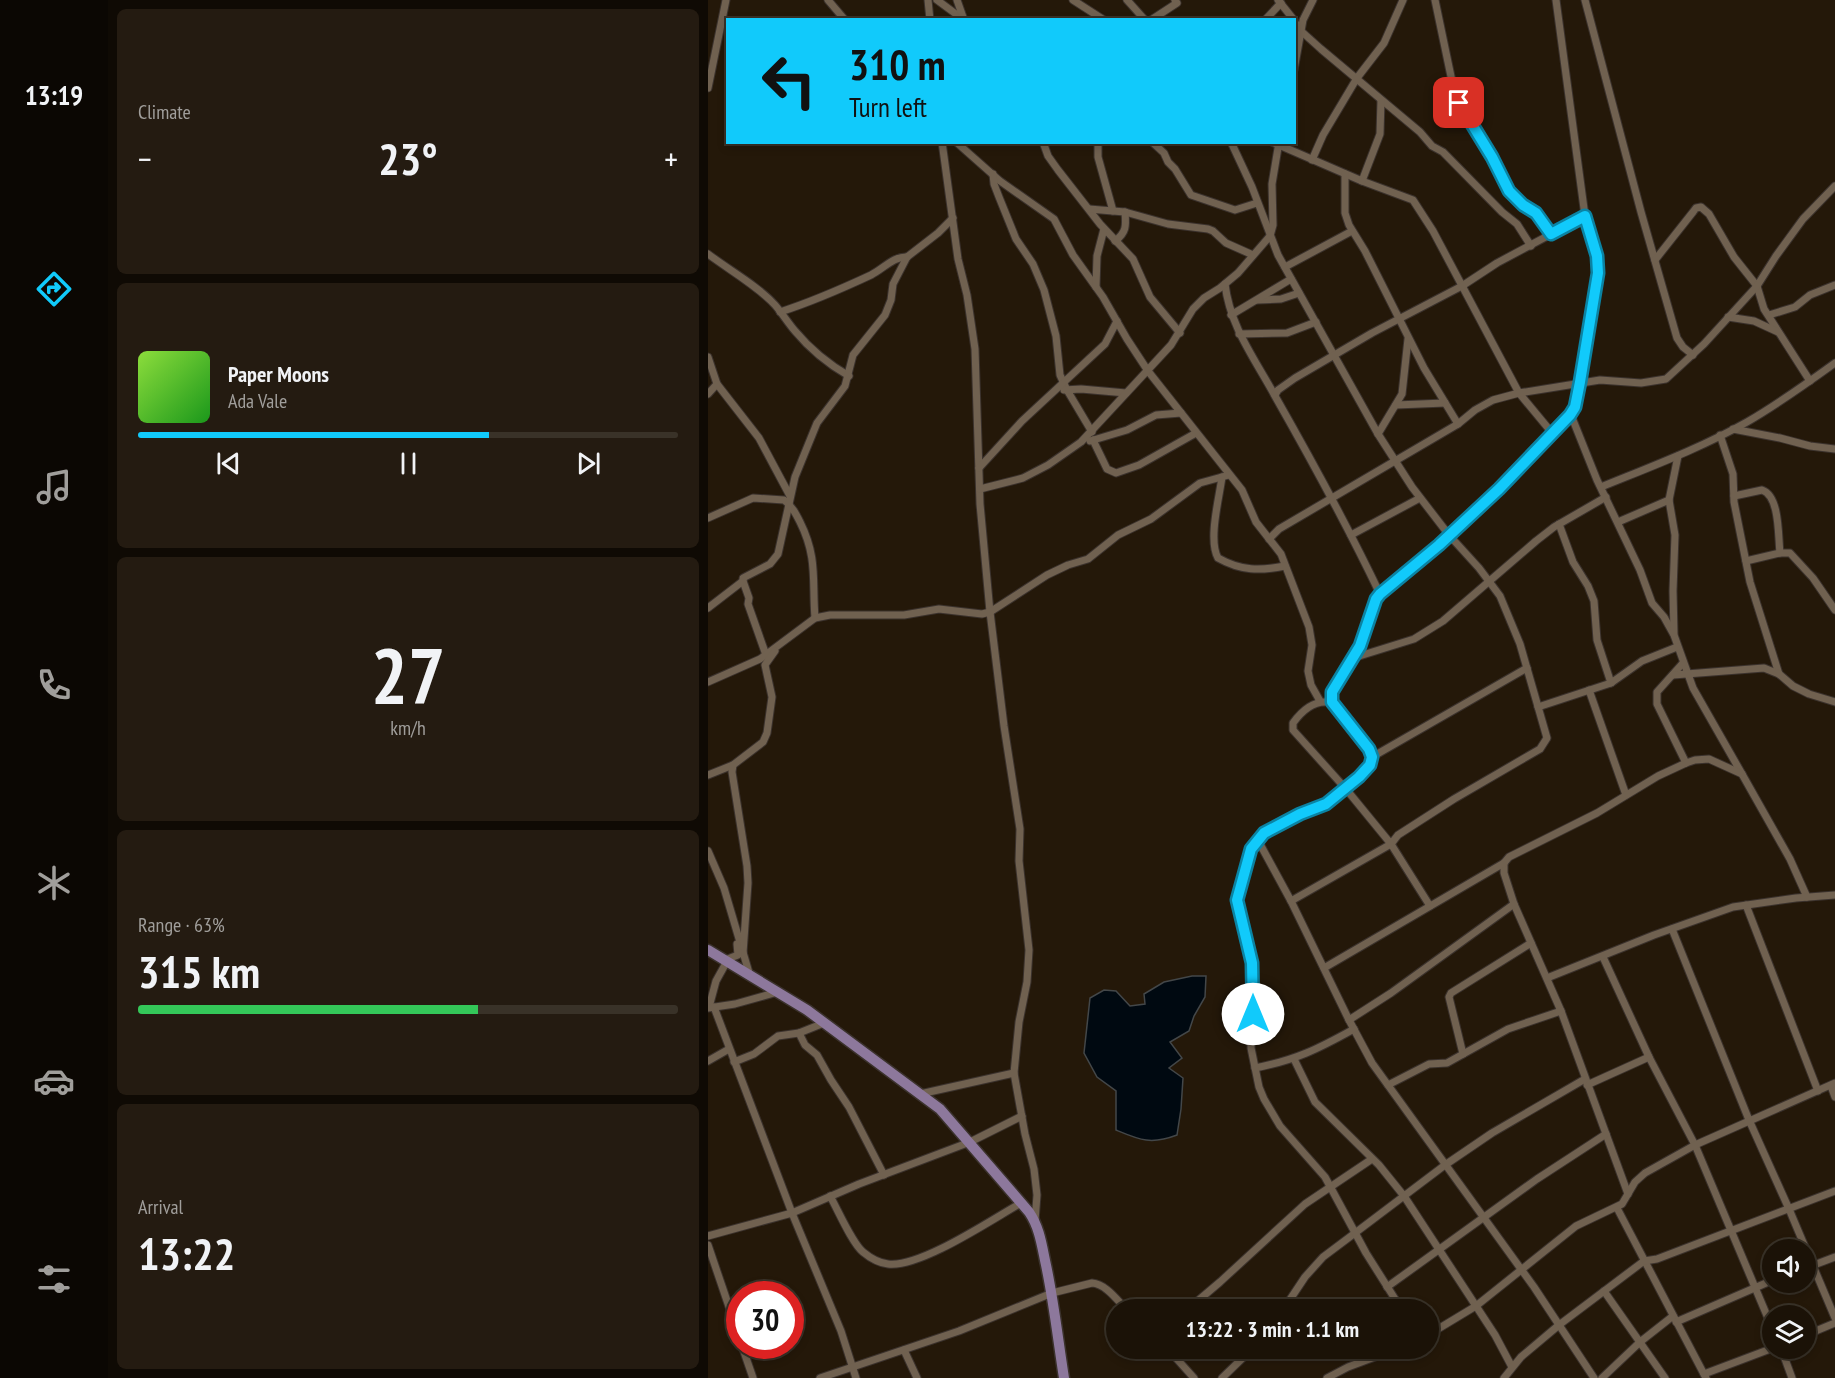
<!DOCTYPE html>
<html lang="en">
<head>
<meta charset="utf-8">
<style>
	:root { --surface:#1b1207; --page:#241b11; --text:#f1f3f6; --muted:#a09e9b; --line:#393228; --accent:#11cafb }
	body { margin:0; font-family:"PT Sans Narrow",sans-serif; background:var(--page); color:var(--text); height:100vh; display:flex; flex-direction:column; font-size:22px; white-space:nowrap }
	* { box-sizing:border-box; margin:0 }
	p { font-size:20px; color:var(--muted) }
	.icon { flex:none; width:33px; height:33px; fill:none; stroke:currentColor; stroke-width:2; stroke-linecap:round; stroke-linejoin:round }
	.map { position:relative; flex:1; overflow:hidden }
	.panel { display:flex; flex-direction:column; gap:9px; padding:9px; background:#0f0a04; width:600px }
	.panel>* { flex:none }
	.hud { position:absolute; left:18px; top:18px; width:570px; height:126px; border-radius:0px; box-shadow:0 3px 9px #0003,0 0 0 2px var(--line); background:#11cafb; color:#111; overflow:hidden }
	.tools { position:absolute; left:1054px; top:1239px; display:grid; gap:12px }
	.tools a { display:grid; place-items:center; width:54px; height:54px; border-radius:50%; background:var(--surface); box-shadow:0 3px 9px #0003,0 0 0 2px var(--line); font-size:30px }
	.speed { position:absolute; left:18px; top:1281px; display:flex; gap:12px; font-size:30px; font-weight:700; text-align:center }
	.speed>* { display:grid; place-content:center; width:78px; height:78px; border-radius:50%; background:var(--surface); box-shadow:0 3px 9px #0003,0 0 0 2px var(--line); line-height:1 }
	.speed .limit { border:9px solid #d22; background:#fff; color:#111 }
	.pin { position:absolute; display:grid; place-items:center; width:51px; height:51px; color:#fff; margin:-26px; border-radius:12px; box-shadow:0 3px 9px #0006 }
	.me { position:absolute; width:66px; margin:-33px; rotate:0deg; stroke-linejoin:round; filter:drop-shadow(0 0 4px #0008) }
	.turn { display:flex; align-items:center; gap:21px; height:126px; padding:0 24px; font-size:27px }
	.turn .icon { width:78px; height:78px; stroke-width:2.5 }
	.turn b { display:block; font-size:42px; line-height:51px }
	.big { font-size:45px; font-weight:700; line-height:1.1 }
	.panel .tile { flex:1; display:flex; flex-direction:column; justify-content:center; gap:9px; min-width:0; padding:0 21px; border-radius:9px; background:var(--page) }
	.panel .dial { align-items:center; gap:0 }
	.dial b { font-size:78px; line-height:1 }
	.song { display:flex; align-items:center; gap:18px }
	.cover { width:72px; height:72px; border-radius:9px; background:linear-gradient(135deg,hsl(90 70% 55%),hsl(120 70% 35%)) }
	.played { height:6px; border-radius:3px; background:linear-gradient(90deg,var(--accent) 65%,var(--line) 65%) }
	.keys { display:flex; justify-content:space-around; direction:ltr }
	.heat { display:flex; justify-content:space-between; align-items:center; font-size:33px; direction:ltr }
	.charge { height:9px; border-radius:4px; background:linear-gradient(90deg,#34c759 63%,var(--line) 0) }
	.trip { position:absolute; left:398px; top:1299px; width:333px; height:60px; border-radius:30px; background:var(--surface); box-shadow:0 3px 9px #0003,0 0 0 2px var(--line); font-weight:700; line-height:60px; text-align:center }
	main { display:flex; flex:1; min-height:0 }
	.dock { display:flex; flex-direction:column; width:108px; justify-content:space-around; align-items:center; background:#0b0703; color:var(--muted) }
	.dock .icon { width:42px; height:42px }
	.dock .selected { color:var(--accent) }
	.dock b { font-size:27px; color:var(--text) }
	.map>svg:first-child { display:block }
</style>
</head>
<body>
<main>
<nav class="dock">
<b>13:19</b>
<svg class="icon selected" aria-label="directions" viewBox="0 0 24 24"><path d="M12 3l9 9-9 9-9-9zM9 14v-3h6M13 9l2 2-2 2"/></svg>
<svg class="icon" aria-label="music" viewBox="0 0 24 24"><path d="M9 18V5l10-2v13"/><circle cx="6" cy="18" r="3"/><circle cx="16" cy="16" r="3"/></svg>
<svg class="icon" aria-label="phone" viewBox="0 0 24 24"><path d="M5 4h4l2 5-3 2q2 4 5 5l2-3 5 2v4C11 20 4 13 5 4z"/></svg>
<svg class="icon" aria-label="climate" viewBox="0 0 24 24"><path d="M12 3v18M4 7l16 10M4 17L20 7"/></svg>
<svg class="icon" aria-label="car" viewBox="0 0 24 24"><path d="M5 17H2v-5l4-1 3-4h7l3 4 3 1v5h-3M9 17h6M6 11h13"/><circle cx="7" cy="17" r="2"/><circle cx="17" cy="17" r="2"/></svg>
<svg class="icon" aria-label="filters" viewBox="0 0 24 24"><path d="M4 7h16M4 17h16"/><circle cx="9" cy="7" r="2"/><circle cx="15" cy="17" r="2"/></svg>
</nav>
<section class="panel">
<div class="tile"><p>Climate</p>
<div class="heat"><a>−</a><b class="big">23°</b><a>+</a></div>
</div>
<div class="tile">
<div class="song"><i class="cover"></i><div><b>Paper Moons</b><p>Ada Vale</p></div></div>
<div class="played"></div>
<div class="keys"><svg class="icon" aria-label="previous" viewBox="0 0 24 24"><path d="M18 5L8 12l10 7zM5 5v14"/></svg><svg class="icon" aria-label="pause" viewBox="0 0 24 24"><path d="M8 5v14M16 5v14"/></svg><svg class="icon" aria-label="next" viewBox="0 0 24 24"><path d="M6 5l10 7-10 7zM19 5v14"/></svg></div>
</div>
<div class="tile dial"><b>27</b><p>km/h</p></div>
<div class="tile"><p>Range · 63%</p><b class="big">315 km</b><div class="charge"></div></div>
<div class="tile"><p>Arrival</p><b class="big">13:22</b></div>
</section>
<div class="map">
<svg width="1127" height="1378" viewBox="0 0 1127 1378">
	<rect width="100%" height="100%" fill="#241809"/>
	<path fill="#000911" stroke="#434749" stroke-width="1.5" d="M484 976H498L497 997 486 1016 481 1031 462 1042 474 1058 461 1068 475 1078 473 1109 469 1135C443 1145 432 1140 408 1130V1091L389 1077 376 1053 382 998 396 990 408 991 422 1006 437 1004 436 994 456 982Z"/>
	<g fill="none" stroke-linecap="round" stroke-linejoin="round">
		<g stroke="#3b322d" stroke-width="9">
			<g id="minor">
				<polyline points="120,0 137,20"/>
				<polyline points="220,0 222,20"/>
				<polyline points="229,0 256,20"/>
				<polyline points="249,0 256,20"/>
				<polyline points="365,0 396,20"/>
				<polyline points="419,0 437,20"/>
				<polyline points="570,0 586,20"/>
				<polyline points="727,0 745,86 751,103 784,157 802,191 815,205 828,213 843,234"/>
				<polyline points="877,0 933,212 969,338 975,347 985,355"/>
				<polyline points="443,20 469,3 467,0"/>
				<polyline points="557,20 573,3"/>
				<polyline points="586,21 593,31 613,49 712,132 724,146 735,152 794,212 809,224 823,246"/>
				<polyline points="586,70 595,20 605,0"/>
				<polyline points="0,88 18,0"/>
				<polyline points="234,142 250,259 259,295 267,349 272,504 282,612 296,726 312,829 311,861 321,950 319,982 311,1022 306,1073 317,1134 326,1169 329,1195 327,1221"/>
				<polyline points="248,142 292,181 346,219 365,255 395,297 419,339 440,371 534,490 548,522 573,554 601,627 604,645 600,671 603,685 612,701"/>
				<polyline points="335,142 340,156 350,170 392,224 425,259 442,297 472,333"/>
				<polyline points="390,142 390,157 405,211"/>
				<polyline points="444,142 456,153 460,162 467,169 483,195 527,210 549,203"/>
				<polyline points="523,142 544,187 570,255 670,434 704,487 741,535 771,568 792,596 812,644 839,738 832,749 746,799 690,835 683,844 583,901"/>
				<polyline points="564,142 654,181 705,200 725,231 811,393 845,434"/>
				<polyline points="604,160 615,135 649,78 676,43 695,0"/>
				<polyline points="285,174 286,184 291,197 308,239 325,264 336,290 348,336 352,375 359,390 384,432"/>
				<polyline points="637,174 637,213 641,225 657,251 716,368 750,424"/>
				<polyline points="654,181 672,134 673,100"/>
				<polyline points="381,209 417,212 460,224 500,229 505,231 518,243 545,255"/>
				<path d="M407 241C419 232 418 225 417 212"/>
				<path d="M0 254C21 270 50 286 67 305 74 313 80 323 87 331 102 349 120 364 141 376"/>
				<polyline points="947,260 985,212 988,208 993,207 1001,214 1026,257 1049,286 1056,309 1102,381"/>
				<polyline points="577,267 644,231"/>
				<path d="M517 284C522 327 547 359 567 396 604 461 640 527 672 594"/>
				<polyline points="388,287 389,256 396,229"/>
				<polyline points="550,300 573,299 591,293"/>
				<path d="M72 312C103 302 133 289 163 275 175 269 186 256 199 257"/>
				<polyline points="523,315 583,279"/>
				<polyline points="1061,315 1087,307 1102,295 1127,285"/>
				<polyline points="1020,317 1046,321 1070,332"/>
				<polyline points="531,334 579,333 608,322"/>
				<polyline points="0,357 9,384 51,438 82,496"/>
				<polyline points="356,390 373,389 418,393"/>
				<polyline points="0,394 9,384"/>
				<polyline points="567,395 570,390 587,378 664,333 754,286 789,263 877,216"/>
				<polyline points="688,405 737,403"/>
				<polyline points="863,415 889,480 932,570 944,603 956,617 966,635 985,688 1034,774"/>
				<polyline points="1025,429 1072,438 1102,446 1127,449"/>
				<polyline points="670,434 694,394 700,339"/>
				<polyline points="1012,435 1025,474 1026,502 1042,582 1071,674"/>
				<polyline points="385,440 399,469 408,473 431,465 488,433"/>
				<polyline points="382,441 419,430 448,415 473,413"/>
				<polyline points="271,468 314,421 397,344 409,321"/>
				<path d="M514 477C511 499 500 540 510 558 533 571 552 571 577 566"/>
				<path d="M893 487C942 467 993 448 1039 422 1070 404 1098 384 1127 363"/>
				<polyline points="272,489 315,478 340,465 373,442 463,345 485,309 496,298 512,288 530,273 562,236 565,225 564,184 571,142"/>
				<path d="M1026 496 1054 490C1072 496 1070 536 1072 553"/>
				<path d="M0 518 45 498 76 500C84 506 88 514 92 522 110 558 104 581 107 618"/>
				<polyline points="910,522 961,500"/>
				<polyline points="851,524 865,562 880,586 886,601 889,640 903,683"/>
				<polyline points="643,535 712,498"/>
				<polyline points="561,539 571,529 750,424 767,410 785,400 811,393 892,380 933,383 958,379 996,344 1049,286 1068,256 1095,219 1127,186"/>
				<polyline points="1038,561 1072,553 1082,553 1105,578 1127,610"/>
				<polyline points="35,581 41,598 40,604 58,655"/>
				<polyline points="0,608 35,581 35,578 62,564 70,554 87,477 109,423 137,386 145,355 177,315 183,300 185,284 199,257 230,233 245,218"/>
				<polyline points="966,633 965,591 967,535 961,500 970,456"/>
				<polyline points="645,658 706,639 735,621 828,541 846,527 898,497"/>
				<polyline points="975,663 949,692 949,704 978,763"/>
				<polyline points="965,675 1056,668 1071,674 1085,686 1101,694 1127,702"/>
				<polyline points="0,682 52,659 107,618 122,615 196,615 231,609 274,614 282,612 339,575 360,565 380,559 410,535 443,519 492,483 521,475"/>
				<polyline points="881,690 918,795"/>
				<path d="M617 702C603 702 593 712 585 723V730L638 789 683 844 722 906"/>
				<polyline points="830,707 903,683 934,661 969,647"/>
				<polyline points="664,757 819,668"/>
				<polyline points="0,775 25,765"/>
				<polyline points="552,837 552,844 583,901 641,1020 664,1063 826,1287 886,1378"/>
				<polyline points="0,851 16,888 42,976"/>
				<polyline points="796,863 796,873 806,904 853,1011 920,1194"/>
				<polyline points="1038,905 1110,1091"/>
				<polyline points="964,929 1041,1120 1081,1209 1127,1318"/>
				<polyline points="35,953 40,883 39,866 24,772 25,765 55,742 59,733 64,697 57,665 67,651"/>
				<polyline points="895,957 941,1057 987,1145 1065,1330"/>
				<polyline points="17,960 30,955 29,944"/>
				<polyline points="616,968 796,863 801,857 889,813 950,776 978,763 987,760 1001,759 1034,774 1082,859 1099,897"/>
				<polyline points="839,978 946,935 1025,907 1088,898 1127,895"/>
				<polyline points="1,1007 8,981 18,963"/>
				<polyline points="6,1007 84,1213 133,1331 148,1378"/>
				<polyline points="0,1008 27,1004 70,992"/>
				<polyline points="641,1020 683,993 806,904"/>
				<polyline points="91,1033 97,1045 109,1055 123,1080 141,1107 176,1175"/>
				<polyline points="755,1054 741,997 743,993 823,943"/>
				<polyline points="586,1059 607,1102 671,1165 696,1196 787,1335 804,1367"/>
				<polyline points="0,1061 21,1049"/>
				<polyline points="26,1062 46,1054 70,1036 91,1033 116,1023"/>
				<path d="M547 1068C588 1060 610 1049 646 1029"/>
				<polyline points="680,1085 721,1064 739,1063 800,1029 853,1011"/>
				<polyline points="879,1085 941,1057"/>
				<polyline points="1123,1086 1127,1097"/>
				<polyline points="212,1094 306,1073"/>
				<path d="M122 1196C130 1210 144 1243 155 1252 161 1257 171 1263 180 1264 212 1268 283 1220 313 1203"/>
				<polyline points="909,1208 998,1378"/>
				<polyline points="0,1236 84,1213 151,1184 262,1142 314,1116"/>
				<polyline points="0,1245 32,1339"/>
				<polyline points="1098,1268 1127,1257"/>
				<polyline points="679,1287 829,1179 898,1134"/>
				<polyline points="896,1291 957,1378"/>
				<polyline points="479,1310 512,1282 597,1204 664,1159"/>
				<polyline points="575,1310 597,1277 615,1257 647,1233 737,1165 784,1133 877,1079"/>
				<polyline points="694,1310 658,1253 617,1177 572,1126 556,1099 551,1087 543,1048 544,963 529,900 543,849 552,837 592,814 618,804 651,778 662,765 664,757 661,749 624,702 624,692 652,646 668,599 672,594 731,545 791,489 831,450 863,415 867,407 889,273 889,256 877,216 848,0"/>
				<polyline points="968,1322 1065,1280"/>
				<polyline points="720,1335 768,1306 868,1226 914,1204 927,1182 937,1173 987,1145 1127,1083"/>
				<polyline points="1098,1335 1127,1323"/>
				<polyline points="34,1346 45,1378"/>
				<polyline points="459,1348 486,1378"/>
				<polyline points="1073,1348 1084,1378"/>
				<polyline points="196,1350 209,1378"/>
				<polyline points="996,1374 1065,1348"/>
				<path d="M112 1378 251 1331 344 1293 384 1283C398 1284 409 1300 419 1310"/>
				<polyline points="514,1378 545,1348"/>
				<polyline points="619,1378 640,1367 691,1348"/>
				<polyline points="796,1378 813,1357 851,1325 936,1261 949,1259 1127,1191"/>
				<polyline points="894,1378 932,1342 965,1316"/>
			</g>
		</g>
		<g stroke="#3b322d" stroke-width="13">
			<path id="primary" d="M0 950 99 1010 232 1109 321 1212C332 1228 334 1247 338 1265 346 1303 350 1340 356 1378"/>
		</g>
		<use href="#minor" stroke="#706150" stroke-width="7"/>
		<use href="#primary" stroke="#8d789c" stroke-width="10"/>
	</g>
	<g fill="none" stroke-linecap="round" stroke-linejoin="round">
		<g stroke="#0b83a3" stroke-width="15">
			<polyline id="route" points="545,1014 544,963 529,900 543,849 556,833 592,814 618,804 651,777 662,765 664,757 661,749 624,702 624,692 652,646 668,599 672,594 731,545 791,489 862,415 867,407 872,382 890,273 889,256 877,216 843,234 828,213 815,205 801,191 784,157 751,103"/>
		</g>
		<use href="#route" stroke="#11cafb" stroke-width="10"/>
	</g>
</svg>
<div class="tools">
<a><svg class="icon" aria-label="sound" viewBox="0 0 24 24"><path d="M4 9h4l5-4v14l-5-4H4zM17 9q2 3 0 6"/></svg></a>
<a><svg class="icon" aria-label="layers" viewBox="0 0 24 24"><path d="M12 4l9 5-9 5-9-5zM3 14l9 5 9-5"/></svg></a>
</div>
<div class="speed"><div class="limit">30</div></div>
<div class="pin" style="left:751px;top:103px;background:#d93025"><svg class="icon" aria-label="arrive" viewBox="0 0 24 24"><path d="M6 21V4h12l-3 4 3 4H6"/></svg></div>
<svg class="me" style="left:545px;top:1014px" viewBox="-20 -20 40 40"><circle r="19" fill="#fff"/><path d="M0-13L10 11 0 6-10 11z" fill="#11cafb"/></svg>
<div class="trip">13:22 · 3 min · 1.1 km</div>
<div class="hud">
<div class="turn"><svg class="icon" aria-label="left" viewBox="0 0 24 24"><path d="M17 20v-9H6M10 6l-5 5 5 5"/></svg><div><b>310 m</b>Turn left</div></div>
</div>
</div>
</main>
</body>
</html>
